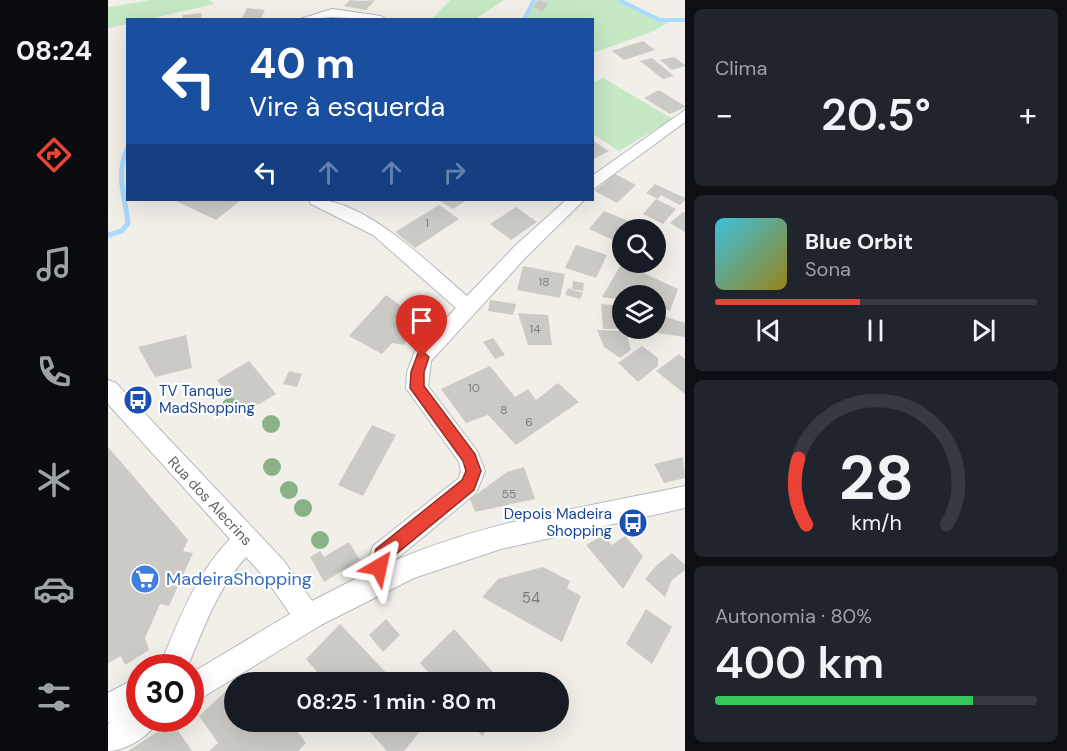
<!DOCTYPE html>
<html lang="pt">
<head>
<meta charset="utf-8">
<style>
	:root { --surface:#171b24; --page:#20242c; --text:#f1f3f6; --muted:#9ea1a6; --line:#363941; --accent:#ea4335 }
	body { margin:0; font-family:"DM Sans",sans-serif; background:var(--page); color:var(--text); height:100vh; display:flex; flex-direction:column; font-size:22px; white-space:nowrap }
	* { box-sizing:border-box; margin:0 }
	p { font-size:20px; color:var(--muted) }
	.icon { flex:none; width:33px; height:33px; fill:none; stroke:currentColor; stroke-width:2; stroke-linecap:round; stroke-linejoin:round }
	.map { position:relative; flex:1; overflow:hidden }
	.side { display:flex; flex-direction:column; gap:9px; padding:9px; background:#0d0f14; width:382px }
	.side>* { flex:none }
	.hud { position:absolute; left:18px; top:18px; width:468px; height:183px; border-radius:0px; box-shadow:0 6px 24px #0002; background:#1a4fa0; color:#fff; overflow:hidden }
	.controls { position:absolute; left:504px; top:219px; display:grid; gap:12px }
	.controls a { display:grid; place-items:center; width:54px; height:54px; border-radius:50%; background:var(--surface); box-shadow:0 6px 24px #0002; font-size:30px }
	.speed { position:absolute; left:18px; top:654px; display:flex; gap:12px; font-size:30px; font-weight:700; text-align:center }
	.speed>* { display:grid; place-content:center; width:78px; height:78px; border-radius:50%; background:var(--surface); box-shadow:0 6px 24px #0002; line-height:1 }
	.speed .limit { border:9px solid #d22; background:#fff; color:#111 }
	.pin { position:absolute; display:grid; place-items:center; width:51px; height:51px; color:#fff; margin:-62px -26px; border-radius:50% 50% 50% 0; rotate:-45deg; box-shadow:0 0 6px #0007 }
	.pin .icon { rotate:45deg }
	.me { position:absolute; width:66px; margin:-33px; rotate:36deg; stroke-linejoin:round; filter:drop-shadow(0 0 4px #0008) }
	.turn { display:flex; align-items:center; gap:21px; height:126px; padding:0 24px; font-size:27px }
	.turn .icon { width:78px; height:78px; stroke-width:2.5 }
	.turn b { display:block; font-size:42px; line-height:51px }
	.lanes { display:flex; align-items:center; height:57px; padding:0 24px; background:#0003; justify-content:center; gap:30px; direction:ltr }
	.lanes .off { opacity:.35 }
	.big { font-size:45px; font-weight:600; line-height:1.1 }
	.side .card { flex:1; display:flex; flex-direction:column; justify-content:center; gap:9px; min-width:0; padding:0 21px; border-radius:9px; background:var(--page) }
	.side .dial { align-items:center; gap:0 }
	.dial svg { height:156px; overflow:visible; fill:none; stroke:var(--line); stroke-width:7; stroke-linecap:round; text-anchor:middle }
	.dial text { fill:var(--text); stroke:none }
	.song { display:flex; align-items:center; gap:18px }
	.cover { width:72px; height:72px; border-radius:9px; background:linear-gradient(135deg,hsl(190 70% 55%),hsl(50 70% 35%)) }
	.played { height:6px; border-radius:3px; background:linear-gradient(90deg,var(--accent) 45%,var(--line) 45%) }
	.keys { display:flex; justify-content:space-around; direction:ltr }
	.heat { display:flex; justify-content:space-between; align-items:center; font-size:33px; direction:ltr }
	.charge { height:9px; border-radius:4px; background:linear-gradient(90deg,#34c759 80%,var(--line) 0) }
	.trip { position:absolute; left:116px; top:672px; width:345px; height:60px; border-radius:30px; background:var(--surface); box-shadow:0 6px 24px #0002; font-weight:600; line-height:60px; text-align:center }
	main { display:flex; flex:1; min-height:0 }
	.menu { display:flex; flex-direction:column; width:108px; justify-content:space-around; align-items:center; background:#090b0e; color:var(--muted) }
	.menu .icon { width:42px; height:42px }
	.menu .selected { color:var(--accent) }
	.menu b { font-size:27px; color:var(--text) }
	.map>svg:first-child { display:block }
</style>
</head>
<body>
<main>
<nav class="menu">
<b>08:24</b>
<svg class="icon selected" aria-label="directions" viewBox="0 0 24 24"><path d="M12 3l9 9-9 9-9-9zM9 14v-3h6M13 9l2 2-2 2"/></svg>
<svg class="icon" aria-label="music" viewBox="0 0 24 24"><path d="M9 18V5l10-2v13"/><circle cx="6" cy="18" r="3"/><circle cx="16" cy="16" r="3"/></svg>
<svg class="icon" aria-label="phone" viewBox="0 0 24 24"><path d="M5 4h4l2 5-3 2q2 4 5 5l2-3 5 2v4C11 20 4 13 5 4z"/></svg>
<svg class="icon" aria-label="climate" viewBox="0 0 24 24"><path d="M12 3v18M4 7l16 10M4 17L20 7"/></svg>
<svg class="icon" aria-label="car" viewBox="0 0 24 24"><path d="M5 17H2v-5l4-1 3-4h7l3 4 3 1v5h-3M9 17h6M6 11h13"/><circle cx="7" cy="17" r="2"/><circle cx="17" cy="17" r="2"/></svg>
<svg class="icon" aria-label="filters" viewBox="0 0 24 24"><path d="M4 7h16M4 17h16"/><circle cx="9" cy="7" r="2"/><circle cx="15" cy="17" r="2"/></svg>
</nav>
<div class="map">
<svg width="577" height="751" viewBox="0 0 577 751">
	<rect width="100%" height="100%" fill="#f1efe8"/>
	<g fill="#c5e8c5">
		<polygon points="43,0 101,0 106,4 41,19 20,20 19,24 0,28 0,7"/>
		<polygon points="342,0 396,0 367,19 324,19"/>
		<polygon points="425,0 512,0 561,22 546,31 485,53 484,20 415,20"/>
		<polygon points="495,78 565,119 511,151 485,134 484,83"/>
	</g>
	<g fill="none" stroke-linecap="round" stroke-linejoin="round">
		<g stroke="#aadaff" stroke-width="4">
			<polyline points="511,0 551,20 577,20"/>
			<polyline points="207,20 218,16"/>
			<polyline points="416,20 426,0"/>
		</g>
		<path stroke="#aadaff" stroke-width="5" d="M0 235 14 231 20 223C17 195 7 174 20 147"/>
	</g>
	<g fill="#cccac5">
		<polygon points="242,0 254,1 267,0 258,10 236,6"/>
		<polygon points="430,0 441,3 434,12 425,7"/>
		<polygon points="139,8 157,10 152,20 133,20"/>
		<polygon points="94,13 92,20 74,20 75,15"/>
		<polygon points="535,41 547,50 516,60 504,51"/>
		<polygon points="566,57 577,65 577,66 564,70 552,60"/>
		<polygon points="544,58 566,76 555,79 532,61"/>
		<polygon points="551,90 577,106 577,107 562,114 536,98"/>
		<polygon points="484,140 501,151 484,160"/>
		<polygon points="507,174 528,185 509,203 487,191"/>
		<polygon points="547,184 577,198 577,200 572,205 553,195 550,199 538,193"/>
		<polygon points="548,199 568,209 555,224 535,214"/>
		<polygon points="66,200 133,200 108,220"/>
		<polygon points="330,200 359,200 345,209"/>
		<polygon points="331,205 351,219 307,248 287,232"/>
		<polygon points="408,207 429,222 403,240 382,224"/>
		<polygon points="496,211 523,222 507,241 481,229"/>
		<polygon points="575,212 577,213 577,232 562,223"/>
		<polygon points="468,245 499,255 488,278 457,268"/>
		<polygon points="514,263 570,289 562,311 548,307 548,296 514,296 514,300 494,297"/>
		<polygon points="415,266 457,274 452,298 409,290"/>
		<polygon points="465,281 476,283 475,291 464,289"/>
		<polygon points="460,288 475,293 472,299 457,295"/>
		<polygon points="278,295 312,320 296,345 284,343 274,354 241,336"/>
		<polygon points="382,300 408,304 405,315 380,311"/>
		<polygon points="493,304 514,306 514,329 495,329"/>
		<polygon points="410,313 440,315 444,345 420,345"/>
		<polygon points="548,314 577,323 577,337 527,330 548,328"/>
		<polygon points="489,330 518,331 523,350 512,358 496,347"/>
		<polygon points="78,335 84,368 47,377 30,347"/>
		<polygon points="385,338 397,355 387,359 375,342"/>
		<polygon points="534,346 550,358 550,366 530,382 510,363"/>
		<polygon points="571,354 577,359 577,394 548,371"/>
		<polygon points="141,361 168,394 135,414 109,380"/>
		<polygon points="382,366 407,397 420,389 428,400 450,383 471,402 408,445 380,415 358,423 333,389"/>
		<polygon points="181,371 194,374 189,387 175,384"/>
		<polygon points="264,425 288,435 255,496 230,485"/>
		<polygon points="0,447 80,540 75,551 85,553 61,606 52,604 37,638 41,650 17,665 13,656 0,663"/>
		<polygon points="575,457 577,478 556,483 546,464"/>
		<polygon points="416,467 427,499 367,512 362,499 399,472"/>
		<polygon points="495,535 504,545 517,536 535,556 515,589 478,545"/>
		<polygon points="241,542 252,560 216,582 202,557 212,551 216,557"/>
		<polygon points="564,553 577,565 577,570 564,580 557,597 537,579 549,565"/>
		<polygon points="435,567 462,581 459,588 473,596 454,642 374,597 390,579"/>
		<polygon points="538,609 564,627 544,664 518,644"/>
		<polygon points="278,619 292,635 275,652 261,635"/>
		<polygon points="232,624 287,682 218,682 198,659"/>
		<polygon points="346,629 394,682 329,682 312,663"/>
		<polygon points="118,691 124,700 126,698 126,722 182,722 198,743 190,751 101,751 110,743 91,716"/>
		<polygon points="64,722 84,751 20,751"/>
		<polygon points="253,722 320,722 296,751 279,751"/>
		<polygon points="362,722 387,722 374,736"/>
	</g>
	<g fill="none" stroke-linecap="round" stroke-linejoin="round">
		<g stroke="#b5b8bc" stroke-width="2">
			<g id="minor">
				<polygon points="224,9 273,16 279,20 224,17 189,20"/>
				<polygon points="577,110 577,122 484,190 484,176"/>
				<path d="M201 200C253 194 321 264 359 296L408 245 458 200H476L420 255 323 361 320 386 369 451 377 471 368 493 286 561C378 521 479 507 577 486V508L393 549 306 578 213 625 82 705V674L182 614 158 579 138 557C109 589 96 628 79 668H51C70 622 87 575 122 539L0 404V380L8 383 176 561 204 601 259 573 258 567 265 546 351 478 353 471 351 462 298 388 299 372 307 351 348 308 265 235 203 204Z"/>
				<path d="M32 676V718H51C44 735 18 751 0 751V724L4 721 0 723V693Z"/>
			</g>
		</g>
		<use href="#minor" fill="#fff" fill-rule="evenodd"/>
	</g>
	<g fill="#89b387">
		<circle cx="122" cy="406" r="8"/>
		<circle cx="163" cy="424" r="9"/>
		<circle cx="164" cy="467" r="9"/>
		<circle cx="181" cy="490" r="9"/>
		<circle cx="195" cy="508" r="9"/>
		<circle cx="212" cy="540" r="9"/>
	</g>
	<polygon fill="#ea4335" stroke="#982c22" stroke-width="1.5" points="314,351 321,357 316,372 316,386 367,454 373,471 366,490 281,560 277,572 271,575 265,572 263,567 268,549 354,480 358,471 355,461 302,388 303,372 310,353"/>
	<defs>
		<g id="bus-disc" transform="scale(1.5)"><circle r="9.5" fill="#1a4fb4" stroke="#fff"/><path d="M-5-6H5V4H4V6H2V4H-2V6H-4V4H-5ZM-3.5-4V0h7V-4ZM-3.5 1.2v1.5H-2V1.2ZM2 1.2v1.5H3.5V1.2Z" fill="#fff"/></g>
		<g id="supermarket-disc" transform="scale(1.5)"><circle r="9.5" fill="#3f7fe0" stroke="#fff"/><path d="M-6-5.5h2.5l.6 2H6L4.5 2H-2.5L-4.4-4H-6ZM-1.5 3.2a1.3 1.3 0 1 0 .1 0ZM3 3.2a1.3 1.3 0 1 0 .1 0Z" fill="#fff"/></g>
	</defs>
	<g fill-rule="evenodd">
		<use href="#bus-disc" x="30" y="400"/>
		<use href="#bus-disc" x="525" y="523"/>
		<use href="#supermarket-disc" x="37" y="579"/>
	</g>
	<g text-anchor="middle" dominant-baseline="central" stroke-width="4.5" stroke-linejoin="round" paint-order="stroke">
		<g font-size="12" fill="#7a7d7f">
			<text x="319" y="223">1</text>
			<text x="436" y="282">18</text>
			<text x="427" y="329">14</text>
			<text x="366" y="388">10</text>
			<text x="396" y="410">8</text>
			<text x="421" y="422">6</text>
			<text x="401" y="494">55</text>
		</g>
		<g font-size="15" fill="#164399" stroke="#fff" text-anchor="start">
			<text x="51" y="391">TV Tanque<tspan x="51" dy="17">MadShopping</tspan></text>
			<text x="504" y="514" text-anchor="end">Depois Madeira<tspan x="504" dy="17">Shopping</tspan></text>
		</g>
		<g font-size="15" fill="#5f6368" stroke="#fff">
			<text transform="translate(102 501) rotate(47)">Rua dos Alecrins</text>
		</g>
		<g font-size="15" fill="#7a7d7f">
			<text x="423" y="598">54</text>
		</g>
		<g font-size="18" fill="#366cbe" stroke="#fff" text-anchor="start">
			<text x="58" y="579">MadeiraShopping</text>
		</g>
	</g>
</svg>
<div class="controls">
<a><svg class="icon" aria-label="search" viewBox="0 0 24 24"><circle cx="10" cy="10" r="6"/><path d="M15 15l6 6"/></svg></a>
<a><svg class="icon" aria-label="layers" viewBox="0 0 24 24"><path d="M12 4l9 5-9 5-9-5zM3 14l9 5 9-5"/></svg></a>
</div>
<div class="speed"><div class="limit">30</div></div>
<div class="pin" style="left:314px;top:357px;background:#d93025"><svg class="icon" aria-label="arrive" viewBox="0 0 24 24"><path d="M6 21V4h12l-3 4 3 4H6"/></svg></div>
<svg class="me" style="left:271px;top:567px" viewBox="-20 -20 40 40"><path d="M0-17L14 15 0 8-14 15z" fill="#ea4335" stroke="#fff" stroke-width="4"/></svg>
<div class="trip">08:25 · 1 min · 80 m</div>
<div class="hud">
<div class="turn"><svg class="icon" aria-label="left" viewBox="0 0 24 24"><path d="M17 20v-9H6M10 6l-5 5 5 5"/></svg><div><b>40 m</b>Vire à esquerda</div></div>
<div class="lanes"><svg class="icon" aria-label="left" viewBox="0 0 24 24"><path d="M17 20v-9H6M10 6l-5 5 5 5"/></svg><svg class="icon off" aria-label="ahead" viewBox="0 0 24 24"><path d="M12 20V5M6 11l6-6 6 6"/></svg><svg class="icon off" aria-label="ahead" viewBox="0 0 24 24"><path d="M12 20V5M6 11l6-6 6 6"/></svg><svg class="icon off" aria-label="right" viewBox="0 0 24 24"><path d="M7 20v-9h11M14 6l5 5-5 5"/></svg></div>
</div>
</div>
<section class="side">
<div class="card"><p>Clima</p>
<div class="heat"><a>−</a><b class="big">20.5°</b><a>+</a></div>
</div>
<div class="card">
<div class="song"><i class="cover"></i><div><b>Blue Orbit</b><p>Sona</p></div></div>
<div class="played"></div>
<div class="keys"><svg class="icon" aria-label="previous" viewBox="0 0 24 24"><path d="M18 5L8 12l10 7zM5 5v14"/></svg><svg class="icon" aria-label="pause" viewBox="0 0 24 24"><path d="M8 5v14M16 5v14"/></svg><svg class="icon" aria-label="next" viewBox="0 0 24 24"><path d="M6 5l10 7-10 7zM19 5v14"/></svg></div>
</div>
<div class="card dial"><svg viewBox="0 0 100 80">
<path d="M14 69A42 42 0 1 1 86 69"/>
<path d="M14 69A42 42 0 0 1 10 35" stroke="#ea4335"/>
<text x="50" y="56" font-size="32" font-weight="700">28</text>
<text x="50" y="72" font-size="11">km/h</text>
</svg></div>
<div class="card"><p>Autonomia · 80%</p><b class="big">400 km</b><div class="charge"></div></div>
</section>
</main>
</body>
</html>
